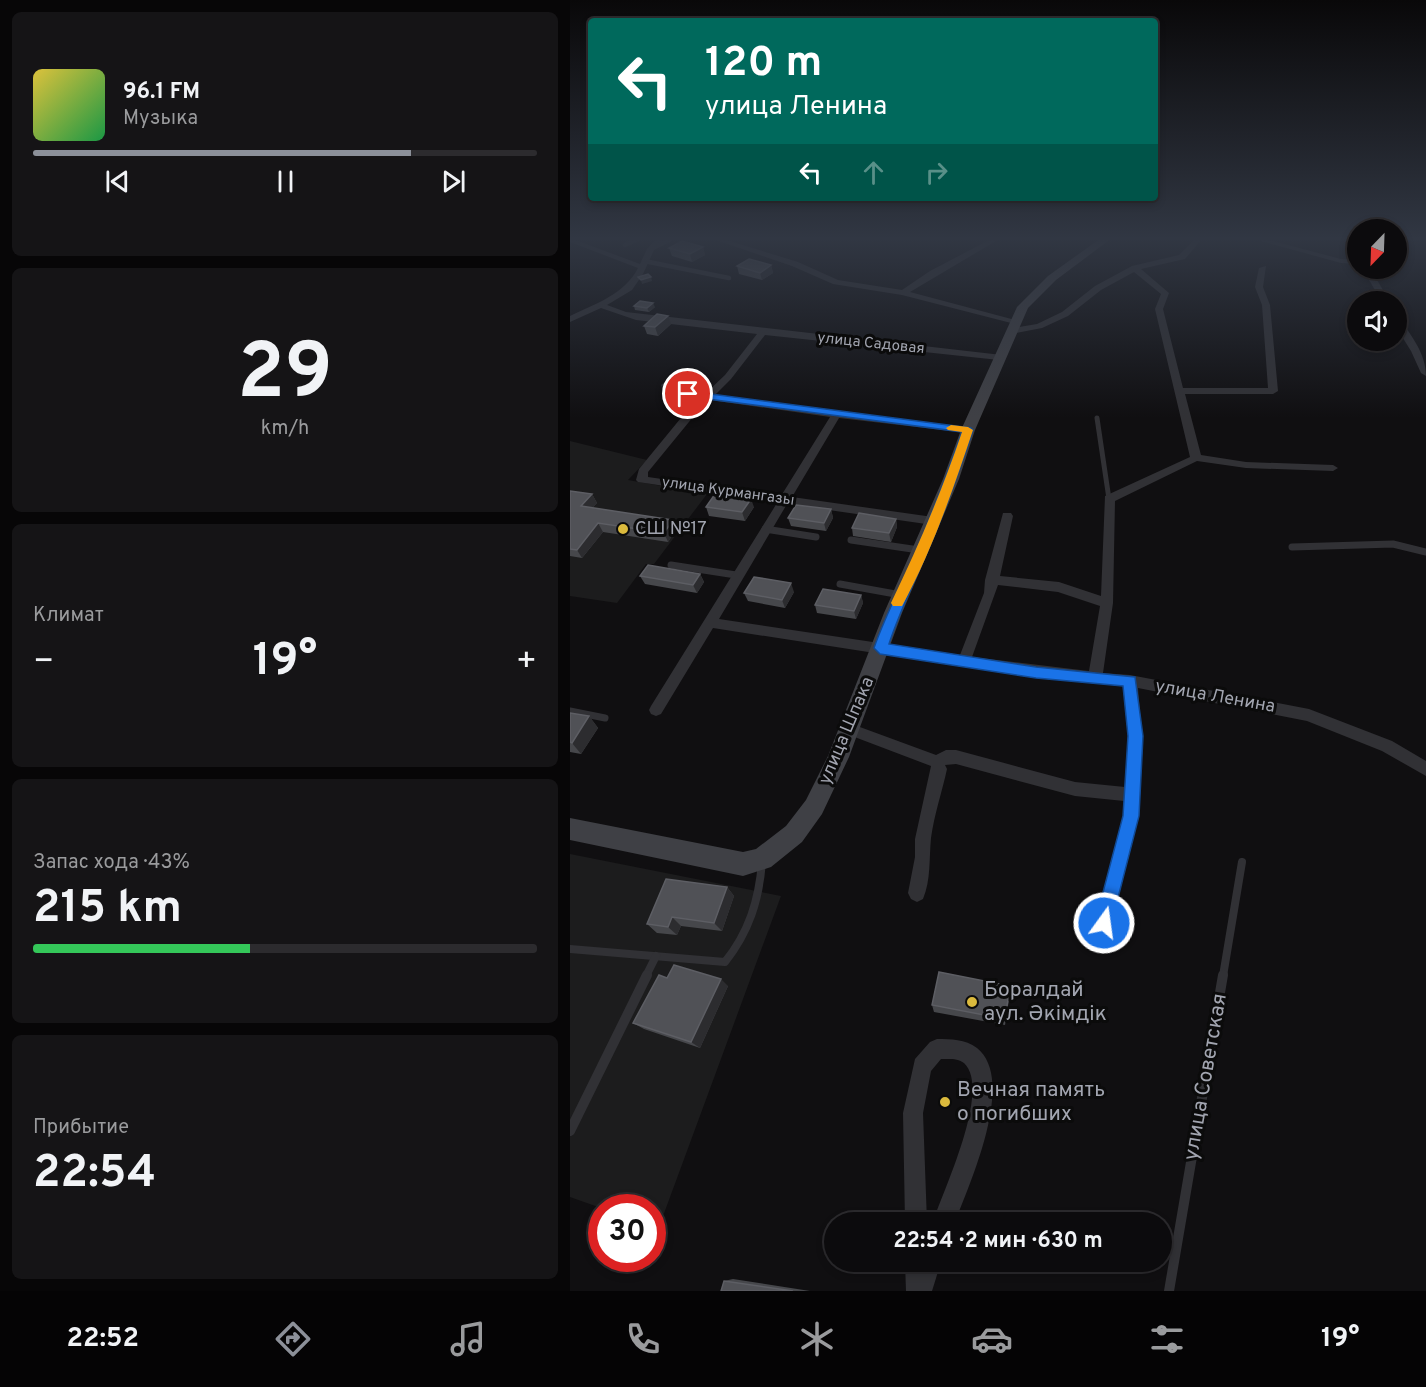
<!DOCTYPE html>
<html lang="ru">
<head>
<meta charset="utf-8">
<style>
	:root { --surface:#0c0b0d; --page:#151416; --text:#f1f3f6; --muted:#9a9b9d; --line:#2c2b2e; --accent:#8c9099 }
	body { margin:0; font-family:Overpass,sans-serif; background:var(--page); color:var(--text); height:100vh; display:flex; flex-direction:column; font-size:22px; white-space:nowrap }
	* { box-sizing:border-box; margin:0 }
	p { font-size:20px; color:var(--muted) }
	.icon { flex:none; width:33px; height:33px; fill:none; stroke:currentColor; stroke-width:2; stroke-linecap:round; stroke-linejoin:round }
	.map { position:relative; flex:1; overflow:hidden }
	.panel { display:flex; flex-direction:column; gap:12px; padding:12px; background:#070607; width:570px }
	.panel>* { flex:none }
	.guide { position:absolute; left:18px; top:18px; width:570px; height:183px; border-radius:6px; box-shadow:0 3px 9px #0003,0 0 0 2px var(--line); background:#00695c; color:#fff; overflow:hidden }
	.needle { width:39px; rotate:203deg }
	.tools { position:absolute; left:777px; top:219px; display:grid; gap:12px }
	.tools a { display:grid; place-items:center; width:60px; height:60px; border-radius:50%; background:var(--surface); box-shadow:0 3px 9px #0003,0 0 0 2px var(--line); font-size:30px }
	.speed { position:absolute; left:18px; top:1194px; display:flex; gap:12px; font-size:30px; font-weight:700; text-align:center }
	.speed>* { display:grid; place-content:center; width:78px; height:78px; border-radius:50%; background:var(--surface); box-shadow:0 3px 9px #0003,0 0 0 2px var(--line); line-height:1 }
	.speed .limit { border:9px solid #d22; background:#fff; color:#111 }
	.pin { position:absolute; display:grid; place-items:center; width:51px; height:51px; color:#fff; margin:-26px; border:3px solid #fff; border-radius:50%; box-shadow:0 2px 6px #0007 }
	.me { position:absolute; width:66px; margin:-33px; rotate:14deg; stroke-linejoin:round; filter:drop-shadow(0 0 4px #0008) }
	.turn { display:flex; align-items:center; gap:21px; height:126px; padding:0 18px; font-size:27px }
	.turn .icon { width:78px; height:78px; stroke-width:2.5 }
	.turn b { display:block; font-size:42px; line-height:51px }
	.lanes { display:flex; align-items:center; height:57px; padding:0 18px; background:#0003; justify-content:center; gap:30px; direction:ltr }
	.lanes .off { opacity:.35 }
	.big { font-size:45px; font-weight:700; line-height:1.1 }
	.panel .widget { flex:1; display:flex; flex-direction:column; justify-content:center; gap:9px; min-width:0; padding:0 21px; border-radius:9px; background:var(--page) }
	.panel .dial { align-items:center; gap:0 }
	.dial b { font-size:78px; line-height:1 }
	.song { display:flex; align-items:center; gap:18px }
	.cover { width:72px; height:72px; border-radius:9px; background:linear-gradient(135deg,hsl(50 70% 55%),hsl(140 70% 35%)) }
	.played { height:6px; border-radius:3px; background:linear-gradient(90deg,var(--accent) 75%,var(--line) 75%) }
	.keys { display:flex; justify-content:space-around; direction:ltr }
	.heat { display:flex; justify-content:space-between; align-items:center; font-size:33px; direction:ltr }
	.charge { height:9px; border-radius:4px; background:linear-gradient(90deg,#34c759 43%,var(--line) 0) }
	.trip { position:absolute; left:254px; top:1212px; width:348px; height:60px; border-radius:30px; background:var(--surface); box-shadow:0 3px 9px #0003,0 0 0 2px var(--line); font-weight:700; line-height:60px; text-align:center }
	.menu { display:flex; height:96px; justify-content:space-around; align-items:center; background:#050405; color:var(--muted) }
	.menu .icon { width:42px; height:42px }
	.menu .on { color:var(--accent) }
	.menu b { font-size:27px; color:var(--text) }
	main { display:flex; flex:1; min-height:0 }
	.map>svg:first-child { display:block }
</style>
</head>
<body>
<main>
<section class="panel">
<div class="widget">
<div class="song"><i class="cover"></i><div><b>96.1 FM</b><p>Музыка</p></div></div>
<div class="played"></div>
<div class="keys"><svg class="icon" aria-label="previous" viewBox="0 0 24 24"><path d="M18 5L8 12l10 7zM5 5v14"/></svg><svg class="icon" aria-label="pause" viewBox="0 0 24 24"><path d="M8 5v14M16 5v14"/></svg><svg class="icon" aria-label="next" viewBox="0 0 24 24"><path d="M6 5l10 7-10 7zM19 5v14"/></svg></div>
</div>
<div class="widget dial"><b>29</b><p>km/h</p></div>
<div class="widget"><p>Климат</p>
<div class="heat"><a>−</a><b class="big">19°</b><a>+</a></div>
</div>
<div class="widget"><p>Запас хода · 43%</p><b class="big">215 km</b><div class="charge"></div></div>
<div class="widget"><p>Прибытие</p><b class="big">22:54</b></div>
</section>
<div class="map">
<svg width="856" height="1291" viewBox="0 0 856 1291">
	<rect width="100%" height="100%" fill="#100f11"/>
	<g fill="#1c1c1d">
		<polygon points="0,441 77,460 58,480 137,494 84,564 76,564 47,603 0,596"/>
		<polygon points="0,854 211,896 89,1227 83,1225 82,1208 31,1208 0,1197"/>
	</g>
	<g fill="none" stroke-linecap="round" stroke-linejoin="round">
		<g stroke="#313135" stroke-width="4.5">
			<polyline points="55,245 70,238"/>
			<polyline points="74,261 159,278"/>
		</g>
		<polyline stroke="#313135" stroke-width="5" points="527,418 539,499"/>
		<g stroke="#313135" stroke-width="7">
			<polyline points="195,529 246,537"/>
			<polyline points="281,540 349,550"/>
			<polyline points="722,547 823,544 856,552"/>
			<polyline points="101,565 166,575"/>
			<polyline points="270,584 331,595"/>
			<polyline points="0,711 35,718"/>
		</g>
		<g stroke="#313135" stroke-width="8">
			<path d="M0 949 155 962C179 932 189 900 192 862"/>
			<polyline points="76,976 86,956"/>
			<polyline points="653,976 672,862"/>
		</g>
		<g stroke="#313135" stroke-width="10">
			<polyline points="0,1131 77,975"/>
			<polyline points="599,1291 653,975"/>
		</g>
		<g fill="#313135" fill-rule="evenodd">
			<path d="M0 238 70 264 77 249 87 238H94L92 241 100 238H108L84 250 73 274 62 290 37 305 56 312 432 355 434 357 429 360 195 335 161 379 145 395 402 428V432L398 433 269 418 222 497 363 517 369 521 363 525 217 504 149 619 390 655 414 593 415 580 433 513H441L443 516 430 576 489 582 531 596 535 496 620 457 585 309 591 294 564 272 531 290 498 316 472 328 441 334 437 331 438 329 467 324 492 312 525 286 562 266 609 255 626 238H633L615 259 571 269 599 293 593 309 613 388H698L692 305 685 287 689 268 696 266 693 287 700 305 708 391 703 394H615L631 455 676 462 763 465 768 468 763 471 676 468 627 461 545 501 543 603 533 673 560 675 739 709 822 741 856 761V776L812 751 737 721 568 688 572 736 569 816 540 929 534 932 528 929 525 923 553 816 554 801 505 796 386 764 375 765 377 769C372 792 364 815 361 838 359 859 361 880 353 899L347 902 341 899 338 893 345 857V839L361 766 274 733 272 729 274 725 279 723 366 755 376 750H386L505 782 555 787 558 736 553 686 466 678 143 628 91 714 86 716 81 714 79 710 81 706 207 503 68 482 66 480 69 469 115 413 130 399 94 393 91 385 111 368 116 371 101 386V389L135 394 155 375 187 334 66 320 31 308 0 322V316C25 304 55 294 68 268L0 242ZM140 400 260 417 211 496 78 477V472L123 417ZM428 585 488 592 530 606 519 671 402 657Z"/>
			<polygon points="140,238 150,238 228,262 268,280 332,290 360,271 423,238 431,238 340,292 449,321 445,324 332,295 263,284 222,266"/>
			<polygon points="680,238 691,238 771,259 788,260 788,264 771,263"/>
			<polygon points="783,238 788,238 788,258 780,251"/>
			<polygon points="850,238 856,238 856,240 851,240"/>
			<polygon points="792,268 800,268 820,302 812,302"/>
			<path d="M826 317H829C841 336 856 353 856 376L851 373 841 351 826 327Z"/>
			<path d="M367 1039C381 1039 395 1039 407 1048 447 1080 399 1185 385 1222H363C373 1191 422 1089 394 1063 388 1058 379 1059 371 1059L361 1071 353 1113 357 1222H335L333 1113 345 1059 360 1042Z"/>
			<polygon points="335,1262 371,1262 362,1291 336,1291"/>
		</g>
		<polygon fill="#3f4045" fill-rule="evenodd" points="531,238 542,238 486,280 458,308 405,430 389,479 332,613 279,757 252,814 232,842 201,867 173,876 0,840 0,818 173,852 186,849 216,826 236,800 258,756 314,613 373,479 391,430 447,307 478,276"/>
	</g>
	<g fill="#46474b">
		<polygon points="133,247 135,255 122,262 102,256 99,248"/>
		<polygon points="201,265 203,273 192,280 169,274 167,266"/>
		<polygon points="64,306 85,307 79,312 65,310"/>
		<polygon points="101,324 88,336 77,334 74,326"/>
		<polygon points="0,491 22,494 27,503 22,508 103,520 107,528 98,542 33,532 12,558 0,556"/>
		<polygon points="136,507 184,507 175,521 139,516"/>
		<polygon points="261,509 263,518 256,531 221,526 218,518"/>
		<polygon points="326,519 327,527 321,542 283,536 282,528"/>
		<polygon points="130,574 134,582 127,593 75,584 70,576"/>
		<polygon points="224,592 215,608 178,601 174,593"/>
		<polygon points="291,595 293,603 286,619 247,613 245,605"/>
		<polygon points="0,713 19,716 28,728 11,754 0,752"/>
		<polygon points="157,887 164,896 152,931 111,926 107,935 87,933 77,924"/>
		<polygon points="97,978 158,986 130,1048 74,1029 63,1023"/>
		<polygon points="440,993 435,1025 364,1012 362,1005"/>
		<polygon points="163,1279 240,1291 151,1291 154,1281"/>
	</g>
	<g fill="#2c2c2f">
		<polygon points="133,247 135,255 122,262 120,254"/>
		<polygon points="201,265 203,273 192,280 190,273"/>
		<polygon points="81,277 82,281 72,284 71,280"/>
		<polygon points="83,303 85,307 79,312 77,308"/>
		<polygon points="98,316 101,324 88,336 85,327"/>
		<polygon points="22,494 27,503 16,515 11,506"/>
		<polygon points="181,499 184,507 175,521 172,512"/>
		<polygon points="261,509 263,518 256,531 254,523"/>
		<polygon points="326,519 327,527 321,542 319,533"/>
		<polygon points="103,520 107,528 98,542 94,533"/>
		<polygon points="28,523 33,532 12,558 7,550"/>
		<polygon points="130,574 134,582 127,593 123,585"/>
		<polygon points="221,583 224,592 215,608 212,600"/>
		<polygon points="291,595 293,603 286,619 284,611"/>
		<polygon points="19,716 28,728 11,754 2,743"/>
		<polygon points="157,887 164,896 152,931 144,923"/>
		<polygon points="102,917 111,926 107,935 98,927"/>
		<polygon points="151,979 158,986 130,1048 121,1042"/>
	</g>
	<g fill="#505156" stroke="#5d5e64" stroke-width="1.5">
		<polygon points="112,241 133,247 120,254 99,248"/>
		<polygon points="179,259 201,265 190,273 167,266"/>
		<polygon points="78,274 81,277 71,280 68,277"/>
		<polygon points="70,301 83,303 77,308 64,306"/>
		<polygon points="87,314 98,316 85,327 74,326"/>
		<polygon points="0,491 22,494 11,506 103,520 94,533 28,523 7,550 0,549"/>
		<polygon points="145,494 181,499 172,512 136,507"/>
		<polygon points="226,505 261,509 254,523 218,518"/>
		<polygon points="289,513 326,519 319,533 282,528"/>
		<polygon points="78,565 130,574 123,585 70,576"/>
		<polygon points="184,577 221,583 212,600 174,593"/>
		<polygon points="253,589 291,595 284,611 245,605"/>
		<polygon points="0,713 19,716 2,743 0,742"/>
		<polygon points="96,879 157,887 144,923 102,917 98,927 77,924"/>
		<polygon points="104,965 151,979 121,1042 63,1023 89,975 97,978"/>
		<polygon points="369,972 440,986 435,1019 362,1005"/>
		<polygon points="154,1281 223,1291 151,1291"/>
	</g>
	<linearGradient id="sky" x2="0" y2="1"><stop stop-color="#090809"/><stop offset="0.57" stop-color="#313743"/><stop offset="1" stop-color="#313743" stop-opacity="0"/></linearGradient>
	<rect width="856" height="418" fill="url(#sky)"/>
	<path fill="#1a73e8" stroke="#114b97" stroke-width="1.5" d="M118 391 401 428 403 430C389 472 374 514 356 555 343 585 329 613 319 644L466 667 565 677 573 736 569 816 540 929 534 932 528 929 525 923 553 816 558 736 553 686 466 678 310 654 304 648C315 616 331 586 345 554 362 514 378 473 392 432L114 396V392Z"/>
	<path fill="#f59e0b" d="M381 425 398 427 403 430C383 490 362 551 332 606H323L321 603C348 547 372 491 392 432L378 430 376 428Z"/>
	<g fill="#dbba3d" stroke="#0b0b0b" stroke-width="2">
		<circle cx="53" cy="529" r="6"/>
		<circle cx="402" cy="1002" r="6"/>
		<circle cx="375" cy="1102" r="6"/>
	</g>
	<g text-anchor="middle" dominant-baseline="central" stroke-width="6" stroke-linejoin="round" paint-order="stroke">
		<g font-size="15" fill="#a2a5b0" stroke="#0b0b0b">
			<text transform="translate(301 344) rotate(6)">улица Садовая</text>
			<text transform="translate(158 492) rotate(8)">улица Курмангазы</text>
		</g>
		<g font-size="18" fill="#a2a5b0" stroke="#0b0b0b" text-anchor="start">
			<text x="65" y="529">СШ №17</text>
		</g>
		<g font-size="18" fill="#a2a5b0" stroke="#0b0b0b">
			<text transform="translate(645 697) rotate(10)">улица Ленина</text>
			<text transform="translate(277 731) rotate(-67)">улица Шпака</text>
		</g>
		<g font-size="21" fill="#a2a5b0" stroke="#0b0b0b" text-anchor="start">
			<text x="414" y="990">Боралдай<tspan x="414" dy="24">аул. Әкімдік</tspan></text>
			<text x="387" y="1090">Вечная память<tspan x="387" dy="24">о погибших</tspan></text>
		</g>
		<g font-size="21" fill="#a2a5b0" stroke="#0b0b0b">
			<text transform="translate(636 1077) rotate(-80)">улица Советская</text>
		</g>
	</g>
</svg>
<div class="tools">
<a><svg class="needle" viewBox="-14 -14 28 28"><path d="M0-13l5 13h-10z" fill="#e53935"/><path d="M0 13l5-13h-10z" fill="#9a9b9d"/></svg></a>
<a><svg class="icon" aria-label="sound" viewBox="0 0 24 24"><path d="M4 9h4l5-4v14l-5-4H4zM17 9q2 3 0 6"/></svg></a>
</div>
<div class="speed"><div class="limit">30</div></div>
<div class="pin" style="left:118px;top:394px;background:#d93025"><svg class="icon" aria-label="arrive" viewBox="0 0 24 24"><path d="M6 21V4h12l-3 4 3 4H6"/></svg></div>
<svg class="me" style="left:534px;top:923px" viewBox="-20 -20 40 40"><circle r="17" fill="#1a73e8" stroke="#fff" stroke-width="3"/><path d="M0-11L8 9 0 5-8 9z" fill="#fff"/></svg>
<div class="trip">22:54 · 2 мин · 630 m</div>
<div class="guide">
<div class="turn"><svg class="icon" aria-label="left" viewBox="0 0 24 24"><path d="M17 20v-9H6M10 6l-5 5 5 5"/></svg><div><b>120 m</b>улица Ленина</div></div>
<div class="lanes"><svg class="icon" aria-label="left" viewBox="0 0 24 24"><path d="M17 20v-9H6M10 6l-5 5 5 5"/></svg><svg class="icon off" aria-label="ahead" viewBox="0 0 24 24"><path d="M12 20V5M6 11l6-6 6 6"/></svg><svg class="icon off" aria-label="right" viewBox="0 0 24 24"><path d="M7 20v-9h11M14 6l5 5-5 5"/></svg></div>
</div>
</div>
</main>
<nav class="menu">
<b>22:52</b>
<svg class="icon on" aria-label="directions" viewBox="0 0 24 24"><path d="M12 3l9 9-9 9-9-9zM9 14v-3h6M13 9l2 2-2 2"/></svg>
<svg class="icon" aria-label="music" viewBox="0 0 24 24"><path d="M9 18V5l10-2v13"/><circle cx="6" cy="18" r="3"/><circle cx="16" cy="16" r="3"/></svg>
<svg class="icon" aria-label="phone" viewBox="0 0 24 24"><path d="M5 4h4l2 5-3 2q2 4 5 5l2-3 5 2v4C11 20 4 13 5 4z"/></svg>
<svg class="icon" aria-label="climate" viewBox="0 0 24 24"><path d="M12 3v18M4 7l16 10M4 17L20 7"/></svg>
<svg class="icon" aria-label="car" viewBox="0 0 24 24"><path d="M5 17H2v-5l4-1 3-4h7l3 4 3 1v5h-3M9 17h6M6 11h13"/><circle cx="7" cy="17" r="2"/><circle cx="17" cy="17" r="2"/></svg>
<svg class="icon" aria-label="filters" viewBox="0 0 24 24"><path d="M4 7h16M4 17h16"/><circle cx="9" cy="7" r="2"/><circle cx="15" cy="17" r="2"/></svg>
<b>19°</b>
</nav>
</body>
</html>
